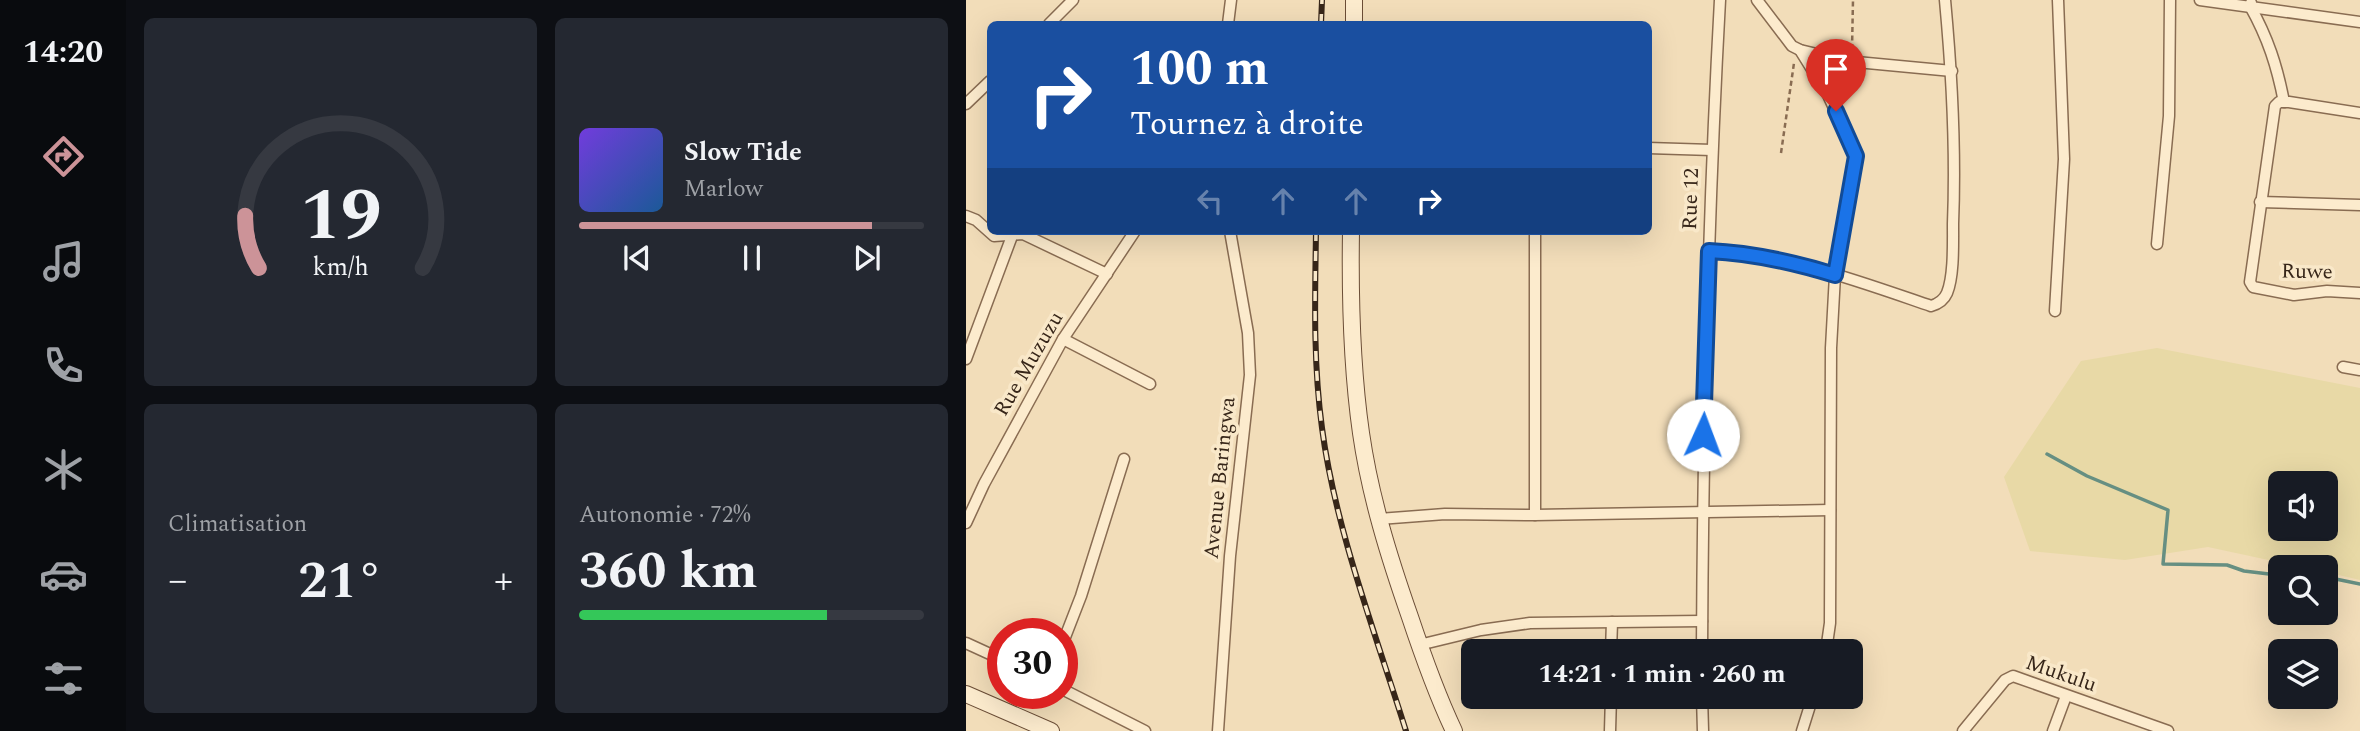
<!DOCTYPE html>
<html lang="fr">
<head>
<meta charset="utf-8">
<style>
	:root { --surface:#171b24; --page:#242831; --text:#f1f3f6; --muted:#9ea1a6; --line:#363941; --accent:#cc9398 }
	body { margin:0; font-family:Spectral,serif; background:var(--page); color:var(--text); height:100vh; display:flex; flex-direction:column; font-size:26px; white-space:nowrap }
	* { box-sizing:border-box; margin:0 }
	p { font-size:23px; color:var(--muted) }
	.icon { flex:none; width:38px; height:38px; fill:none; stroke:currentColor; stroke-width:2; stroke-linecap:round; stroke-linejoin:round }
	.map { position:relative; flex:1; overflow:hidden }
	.sheet { display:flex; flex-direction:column; gap:18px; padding:18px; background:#0d0f14; width:840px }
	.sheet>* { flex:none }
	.hud { position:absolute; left:21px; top:21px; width:665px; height:214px; border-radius:10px; box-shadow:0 7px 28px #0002; background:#1a4fa0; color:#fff; overflow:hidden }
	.buttons { position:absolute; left:1302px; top:471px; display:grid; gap:14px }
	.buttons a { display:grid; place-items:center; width:70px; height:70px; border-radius:10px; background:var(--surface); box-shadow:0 7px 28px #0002; font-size:35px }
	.speed { position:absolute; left:21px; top:618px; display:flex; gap:14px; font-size:35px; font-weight:700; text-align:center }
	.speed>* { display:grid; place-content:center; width:91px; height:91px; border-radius:50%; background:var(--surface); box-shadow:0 7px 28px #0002; line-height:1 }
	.speed .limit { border:10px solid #d22; background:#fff; color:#111 }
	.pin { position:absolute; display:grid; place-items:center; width:60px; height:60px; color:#fff; margin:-72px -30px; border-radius:50% 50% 50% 0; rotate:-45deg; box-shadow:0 0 7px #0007 }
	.pin .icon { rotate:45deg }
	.me { position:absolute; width:77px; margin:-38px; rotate:2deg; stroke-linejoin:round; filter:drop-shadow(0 0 5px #0008) }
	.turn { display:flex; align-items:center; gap:24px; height:147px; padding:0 28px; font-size:32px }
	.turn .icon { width:91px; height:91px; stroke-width:2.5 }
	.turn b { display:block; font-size:49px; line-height:60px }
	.lanes { display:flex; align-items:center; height:66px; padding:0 28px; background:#0003; justify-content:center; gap:35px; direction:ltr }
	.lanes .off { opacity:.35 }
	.big { font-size:52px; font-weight:700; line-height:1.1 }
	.sheet .card { flex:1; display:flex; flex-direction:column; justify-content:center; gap:10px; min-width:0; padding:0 24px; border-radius:10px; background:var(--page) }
	.sheet .dial { align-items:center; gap:0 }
	.dial svg { height:182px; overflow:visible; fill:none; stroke:var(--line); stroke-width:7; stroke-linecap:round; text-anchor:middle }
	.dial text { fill:var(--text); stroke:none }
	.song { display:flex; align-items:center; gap:21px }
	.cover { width:84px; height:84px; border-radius:10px; background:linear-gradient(135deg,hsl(260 70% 55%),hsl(210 70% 35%)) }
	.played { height:7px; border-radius:4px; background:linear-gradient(90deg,var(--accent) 85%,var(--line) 85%) }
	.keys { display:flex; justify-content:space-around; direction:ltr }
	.heat { display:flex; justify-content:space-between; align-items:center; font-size:38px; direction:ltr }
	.charge { height:10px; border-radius:5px; background:linear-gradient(90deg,#34c759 72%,var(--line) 0) }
	.sheet .tiles { flex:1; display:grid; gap:18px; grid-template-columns:repeat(2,1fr) }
	.trip { position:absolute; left:495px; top:639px; width:402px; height:70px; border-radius:10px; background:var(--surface); box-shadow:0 7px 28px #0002; font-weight:700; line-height:70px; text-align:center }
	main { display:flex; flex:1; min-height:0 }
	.tabs { display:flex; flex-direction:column; width:126px; justify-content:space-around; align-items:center; background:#090b0e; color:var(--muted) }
	.tabs .icon { width:49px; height:49px }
	.tabs .selected { color:var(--accent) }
	.tabs b { font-size:32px; color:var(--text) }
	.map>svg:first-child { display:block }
</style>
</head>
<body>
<main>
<nav class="tabs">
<b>14:20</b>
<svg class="icon selected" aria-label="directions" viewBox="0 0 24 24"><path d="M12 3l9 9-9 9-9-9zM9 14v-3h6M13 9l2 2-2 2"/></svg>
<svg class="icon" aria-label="music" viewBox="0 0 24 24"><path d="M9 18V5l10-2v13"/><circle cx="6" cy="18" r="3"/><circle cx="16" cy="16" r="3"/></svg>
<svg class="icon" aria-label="phone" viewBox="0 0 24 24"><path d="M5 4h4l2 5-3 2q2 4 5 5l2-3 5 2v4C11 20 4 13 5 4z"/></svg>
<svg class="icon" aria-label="climate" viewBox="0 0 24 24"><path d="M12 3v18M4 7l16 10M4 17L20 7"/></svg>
<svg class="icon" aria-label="car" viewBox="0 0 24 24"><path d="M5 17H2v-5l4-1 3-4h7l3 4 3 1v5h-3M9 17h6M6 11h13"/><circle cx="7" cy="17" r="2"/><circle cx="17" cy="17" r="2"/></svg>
<svg class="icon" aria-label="filters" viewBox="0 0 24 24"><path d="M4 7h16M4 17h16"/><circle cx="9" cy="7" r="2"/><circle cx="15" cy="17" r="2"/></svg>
</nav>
<section class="sheet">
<div class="tiles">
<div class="card dial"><svg viewBox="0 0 100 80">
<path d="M14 69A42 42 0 1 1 86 69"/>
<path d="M14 69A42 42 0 0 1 8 46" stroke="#cc9398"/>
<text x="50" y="56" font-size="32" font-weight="700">19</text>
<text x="50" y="72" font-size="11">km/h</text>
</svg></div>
<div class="card">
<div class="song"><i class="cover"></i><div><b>Slow Tide</b><p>Marlow</p></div></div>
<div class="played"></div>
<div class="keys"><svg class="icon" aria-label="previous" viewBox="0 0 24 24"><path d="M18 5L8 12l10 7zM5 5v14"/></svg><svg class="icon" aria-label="pause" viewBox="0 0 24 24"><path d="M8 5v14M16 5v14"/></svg><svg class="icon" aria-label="next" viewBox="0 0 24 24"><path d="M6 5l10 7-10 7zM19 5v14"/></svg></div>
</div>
<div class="card"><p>Climatisation</p>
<div class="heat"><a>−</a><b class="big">21°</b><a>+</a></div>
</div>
<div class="card"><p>Autonomie · 72%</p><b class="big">360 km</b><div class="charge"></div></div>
</div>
</section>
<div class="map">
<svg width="1394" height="731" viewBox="0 0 1394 731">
	<rect width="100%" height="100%" fill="#f2ddb9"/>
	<path fill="#e8d9a6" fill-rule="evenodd" d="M1191 348 1394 388V580L1360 572V567H1335L1242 547 1159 560 1064 551 1038 477 1115 361ZM1314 483H1360V528H1314Z"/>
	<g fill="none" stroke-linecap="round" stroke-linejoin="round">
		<g stroke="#668f82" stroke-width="3.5">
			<polyline points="1081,454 1121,476 1202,510 1197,564 1261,565 1278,571 1303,574 1314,573"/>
			<polyline points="1360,577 1394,584"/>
		</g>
		<g stroke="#896c52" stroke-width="13">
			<g id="street">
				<polyline points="791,0 826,46 834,50 880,61 986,71"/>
				<polyline points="1234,0 1394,22"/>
				<path d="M1285 3 1284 6C1302 38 1311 66 1318 102"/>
				<polyline points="83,24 107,0"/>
				<polyline points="262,24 265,0"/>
				<polyline points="834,50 862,95 890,156 869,275 865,348 864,623 860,651"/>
				<polyline points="0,104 24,81"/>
				<polyline points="1394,113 1323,102 1313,102 1309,106 1284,282 1287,287 1328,295 1361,291 1394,293"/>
				<polyline points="682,148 746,150"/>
				<polyline points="1294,202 1394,205"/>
				<polyline points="0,216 10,220 28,236 57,234 141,274"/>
				<polyline points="569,231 569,515"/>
				<polyline points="1191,244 1203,116 1204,0"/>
				<path d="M743 251C820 254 892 281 965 306 972 304 978 300 981 293 988 276 987 244 987 224 990 149 986 75 979 0"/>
				<polyline points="1089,311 1098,159 1092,0"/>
				<polyline points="97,339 184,384"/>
				<polyline points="0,359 46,236"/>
				<polyline points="1377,367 1394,370"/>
				<polyline points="413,519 479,514 569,515 864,510"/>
				<polyline points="0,523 18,484 97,339 169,231"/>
				<polyline points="0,643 37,660"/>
				<polyline points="96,645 115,596 158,459"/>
				<polyline points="453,645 515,630 564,623 736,621"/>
				<polyline points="645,651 646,622"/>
				<path d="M736 651C737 434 742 217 754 0"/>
				<polyline points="96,689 179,731"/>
				<polyline points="736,696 737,731"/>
				<polyline points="252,731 264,556 284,375 282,333 264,231"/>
				<polyline points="644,731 645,696"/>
				<polyline points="836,731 847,696"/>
				<polyline points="997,731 1039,680 1047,676 1202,731"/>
				<polyline points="1087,731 1100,696"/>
			</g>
		</g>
		<g stroke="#6b4d36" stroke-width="18">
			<g id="secondary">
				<polyline points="388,24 388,0"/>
				<path d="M385 231C384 294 386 370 395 433 404 496 423 557 444 617 457 656 471 695 488 731"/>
				<polyline points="0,694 85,731"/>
			</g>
		</g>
		<g stroke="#896c52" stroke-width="2.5" stroke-dasharray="5 3.5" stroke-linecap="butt">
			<polyline points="886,49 887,0"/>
			<polyline points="815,153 828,63"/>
		</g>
		<use href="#street" stroke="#fcebcd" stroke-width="10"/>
		<use href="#secondary" stroke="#fcebcd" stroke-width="16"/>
		<g stroke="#372619" stroke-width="6">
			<g id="rail">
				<polyline points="355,24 356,0"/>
				<path d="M350 231C349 297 347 362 356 428 369 528 410 635 440 731"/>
			</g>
		</g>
		<use href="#rail" stroke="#f9e8c9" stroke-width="3.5" stroke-dasharray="10" stroke-linecap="butt"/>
	</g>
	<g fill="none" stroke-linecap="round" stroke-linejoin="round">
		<g stroke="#114b97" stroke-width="18">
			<path id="route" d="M737 435 743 251C787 253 827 262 869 275L890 156 870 111"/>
		</g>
		<use href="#route" stroke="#1a73e8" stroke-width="12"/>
	</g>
	<g text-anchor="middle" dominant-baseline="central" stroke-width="7" stroke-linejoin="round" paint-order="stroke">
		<g font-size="21" fill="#372619" stroke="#f9e8c9">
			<text transform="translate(725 199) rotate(-88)">Rue 12</text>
			<text transform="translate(1341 272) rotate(1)">Ruwe</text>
			<text transform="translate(63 364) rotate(-60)">Rue Muzuzu</text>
			<text transform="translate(254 478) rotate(-84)">Avenue Baringwa</text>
			<text transform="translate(1095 674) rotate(19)">Mukulu</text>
		</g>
	</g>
</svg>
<div class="buttons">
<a><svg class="icon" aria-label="sound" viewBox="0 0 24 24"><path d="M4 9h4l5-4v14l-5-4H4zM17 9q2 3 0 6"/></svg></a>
<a><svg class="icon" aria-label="search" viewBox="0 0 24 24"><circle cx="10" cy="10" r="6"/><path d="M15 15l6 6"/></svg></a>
<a><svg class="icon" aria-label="layers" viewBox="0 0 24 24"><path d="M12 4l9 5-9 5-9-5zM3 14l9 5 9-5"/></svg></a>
</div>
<div class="speed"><div class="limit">30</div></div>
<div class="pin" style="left:870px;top:111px;background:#d93025"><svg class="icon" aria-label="arrive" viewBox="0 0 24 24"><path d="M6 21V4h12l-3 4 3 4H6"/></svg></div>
<svg class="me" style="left:737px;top:435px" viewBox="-20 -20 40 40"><circle r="19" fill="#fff"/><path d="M0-13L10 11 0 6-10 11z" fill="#1a73e8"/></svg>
<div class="trip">14:21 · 1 min · 260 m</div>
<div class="hud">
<div class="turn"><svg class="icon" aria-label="right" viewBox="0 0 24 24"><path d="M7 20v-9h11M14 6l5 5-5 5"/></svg><div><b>100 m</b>Tournez à droite</div></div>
<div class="lanes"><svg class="icon off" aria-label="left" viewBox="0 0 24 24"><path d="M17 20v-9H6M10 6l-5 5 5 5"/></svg><svg class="icon off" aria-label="ahead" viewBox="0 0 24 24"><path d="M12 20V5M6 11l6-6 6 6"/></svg><svg class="icon off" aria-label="ahead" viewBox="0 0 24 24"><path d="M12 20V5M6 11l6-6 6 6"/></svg><svg class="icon" aria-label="right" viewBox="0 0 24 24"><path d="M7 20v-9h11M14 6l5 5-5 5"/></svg></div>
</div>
</div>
</main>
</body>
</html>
